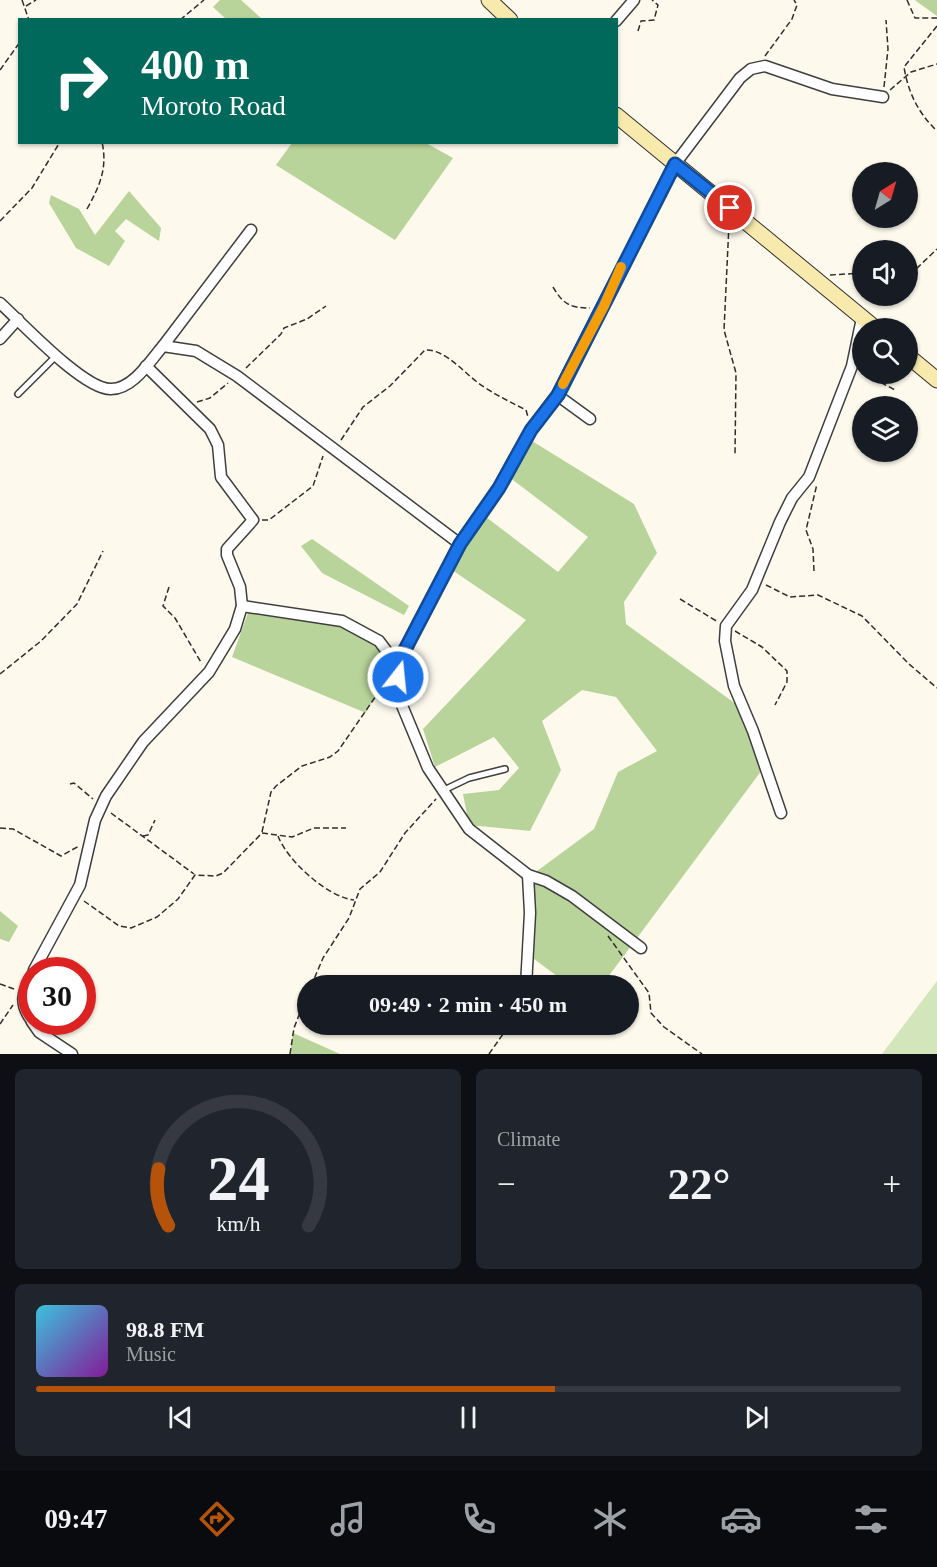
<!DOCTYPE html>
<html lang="en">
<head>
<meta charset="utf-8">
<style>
	:root { --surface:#171b24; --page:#20242c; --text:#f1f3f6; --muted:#9ea1a6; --line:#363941; --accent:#b45309 }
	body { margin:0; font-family:"Times New Roman",serif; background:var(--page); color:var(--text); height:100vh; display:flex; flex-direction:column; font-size:22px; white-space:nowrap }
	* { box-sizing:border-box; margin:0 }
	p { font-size:20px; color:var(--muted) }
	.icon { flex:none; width:33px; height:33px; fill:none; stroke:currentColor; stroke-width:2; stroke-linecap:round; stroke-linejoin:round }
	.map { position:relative; height:1054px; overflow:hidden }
	.sheet { display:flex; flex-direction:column; gap:15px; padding:15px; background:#0d0f14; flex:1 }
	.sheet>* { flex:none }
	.banner { position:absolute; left:18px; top:18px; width:600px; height:126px; border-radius:0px; box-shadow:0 2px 4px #0004; background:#00695c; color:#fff; overflow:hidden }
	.needle { width:39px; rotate:37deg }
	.buttons { position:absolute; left:852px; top:162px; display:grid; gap:12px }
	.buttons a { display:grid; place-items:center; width:66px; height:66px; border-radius:50%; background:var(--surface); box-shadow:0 2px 4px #0004; font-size:30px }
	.speed { position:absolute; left:18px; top:957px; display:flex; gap:12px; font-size:30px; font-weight:700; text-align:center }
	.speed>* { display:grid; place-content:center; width:78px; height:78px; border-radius:50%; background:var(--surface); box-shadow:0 2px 4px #0004; line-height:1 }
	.speed .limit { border:9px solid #d22; background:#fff; color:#111 }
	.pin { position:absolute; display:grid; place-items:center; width:51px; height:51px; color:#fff; margin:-26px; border:3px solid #fff; border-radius:50%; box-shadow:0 2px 6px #0007 }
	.me { position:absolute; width:66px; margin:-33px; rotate:16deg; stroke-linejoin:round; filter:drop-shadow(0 0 4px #0008) }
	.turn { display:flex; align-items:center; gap:21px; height:126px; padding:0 24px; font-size:27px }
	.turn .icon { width:78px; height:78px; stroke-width:2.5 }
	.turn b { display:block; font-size:42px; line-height:51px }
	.big { font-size:45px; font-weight:700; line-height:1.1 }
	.sheet .tile { flex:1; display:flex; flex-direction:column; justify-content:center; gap:9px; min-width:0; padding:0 21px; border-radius:9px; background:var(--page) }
	.sheet .dial { align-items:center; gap:0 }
	.dial svg { height:156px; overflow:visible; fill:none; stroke:var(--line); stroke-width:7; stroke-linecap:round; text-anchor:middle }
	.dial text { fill:var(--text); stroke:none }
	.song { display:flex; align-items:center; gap:18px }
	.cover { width:72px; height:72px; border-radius:9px; background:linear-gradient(135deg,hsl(190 70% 55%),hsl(290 70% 35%)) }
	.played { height:6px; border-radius:3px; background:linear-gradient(90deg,var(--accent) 60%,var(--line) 60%) }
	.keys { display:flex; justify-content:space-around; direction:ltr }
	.heat { display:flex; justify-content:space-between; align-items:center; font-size:33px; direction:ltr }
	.sheet .tiles { flex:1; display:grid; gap:15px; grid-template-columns:1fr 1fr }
	.tile:last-child { grid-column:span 2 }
	.trip { position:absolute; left:297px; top:975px; width:342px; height:60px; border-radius:30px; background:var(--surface); box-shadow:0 2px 4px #0004; font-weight:700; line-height:60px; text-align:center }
	.tabs { display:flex; height:96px; justify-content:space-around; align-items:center; background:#090b0e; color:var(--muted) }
	.tabs .icon { width:42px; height:42px }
	.tabs .current { color:var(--accent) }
	.tabs b { font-size:27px; color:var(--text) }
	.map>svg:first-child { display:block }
</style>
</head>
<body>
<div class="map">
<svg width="937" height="1054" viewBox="0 0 937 1054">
	<rect width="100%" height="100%" fill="#fdf9ed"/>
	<polygon fill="#d3e5ba" points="937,981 937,1054 882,1054"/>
	<g fill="#b9d49a">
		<polygon points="220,0 241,0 262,19 226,19 213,7"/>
		<polygon points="915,0 937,0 937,16 916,1"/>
		<polygon points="292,143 426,143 453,158 395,240 276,165"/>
		<polygon points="129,191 161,228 159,241 126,219 115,231 125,241 109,266 76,248 49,203 51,195 79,209 95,235"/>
		<polygon points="532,441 634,504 657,553 624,602 626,624 740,707 765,766 602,985 569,985 530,956 533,874 594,829 618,772 657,751 616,697 582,690 542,721 561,770 530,831 469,825 463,794 499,790 519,768 494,737 435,767 423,729 526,620 449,568 482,514 558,572 588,537 509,477"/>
		<polygon points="312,539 409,606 404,615 322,573 301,546"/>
		<polygon points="283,608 356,627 392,664 366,713 232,657 248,613"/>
		<polygon points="0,911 18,926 9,942 0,939"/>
		<polygon points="293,1033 340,1054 290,1054"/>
	</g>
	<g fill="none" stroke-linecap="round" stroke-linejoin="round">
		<g stroke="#3f3f3f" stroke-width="8">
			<g id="service">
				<polyline points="18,394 56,356"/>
				<polyline points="444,790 469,778 505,769"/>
			</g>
		</g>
		<g stroke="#3f3f3f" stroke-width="13">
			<g id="minor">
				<polyline points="616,21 634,0"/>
				<path d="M0 303C21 322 84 390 111 389 133 389 150 361 163 346L196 351 237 376 460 544 499 487 531 430 557 395 675 164 740 78 751 69 765 66 832 89 883 97"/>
				<polyline points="0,339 18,319"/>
				<polyline points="163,346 251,230"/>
				<polyline points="557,395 590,419"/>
				<polyline points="242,606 342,621 379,641 397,665 401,703 428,768 469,829 528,875 546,881 572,896 641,948"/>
				<polyline points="397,665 460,544"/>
				<polyline points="781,813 753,731 734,686 725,641 726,626 752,590 780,522 792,498 809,477 852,366 862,318"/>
				<polyline points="34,970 80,885 95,820 106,796 143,742 209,672 235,629 242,606 240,587 227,555 227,549 253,520 221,477 218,445 210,429 146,366"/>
				<path d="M32 975C22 993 19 1004 32 1021"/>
				<polyline points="526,986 530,913 528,875"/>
				<polyline points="32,1022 39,1032 72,1054"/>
			</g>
		</g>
		<g stroke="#2e2e2e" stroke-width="17">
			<g id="secondary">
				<polyline points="489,0 510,20"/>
				<polyline points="616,115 875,328"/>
				<polyline points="908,356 937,380"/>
			</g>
		</g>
		<g stroke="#2e2e2e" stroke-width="1.5" stroke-dasharray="6 3" stroke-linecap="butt">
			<polyline points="22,0 29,20"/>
			<polyline points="907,0 915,18 937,18"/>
			<polyline points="26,6 36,0"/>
			<polyline points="180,20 204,0"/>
			<path d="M937 26 904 67C908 92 918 113 937 131"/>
			<polyline points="638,31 641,21 654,20 658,5 652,0"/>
			<polyline points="765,56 792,19 797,5 794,0"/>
			<polyline points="0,70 20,42"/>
			<polyline points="884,87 888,49 886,20"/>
			<polyline points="890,90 911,72 937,64"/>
			<path d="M87 209C99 187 108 169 102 142"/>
			<polyline points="0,221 32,188 60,142"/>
			<polyline points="729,224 724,330 736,373 735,454"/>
			<polyline points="908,270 915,270 937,249"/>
			<polyline points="830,275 862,273"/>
			<path d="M553 287C563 304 570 308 590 308"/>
			<polyline points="246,368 281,334 284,328 307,319 326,306"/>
			<polyline points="865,374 895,390"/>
			<polyline points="197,402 210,398 228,383"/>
			<path d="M341 440 363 407 390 386 425 350C447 349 466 376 484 387 498 396 512 403 526 410L528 417"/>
			<polyline points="262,520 269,520 313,486 323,456"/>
			<polyline points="814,571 813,549 806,530 817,484"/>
			<polyline points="766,585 790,597 818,595 862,616 909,664 937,688"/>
			<polyline points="169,587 163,606 175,618 202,664"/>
			<polyline points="680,599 718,622"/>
			<polyline points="735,631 762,647 787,671 787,682 775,705"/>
			<polyline points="0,674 41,641 77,604 103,551"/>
			<polyline points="70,784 74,783 93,799"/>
			<polyline points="111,813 194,874"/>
			<polyline points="0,828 13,829 61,856 79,846"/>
			<polyline points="262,832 271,792 276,786 302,766 330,757 338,751 387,680"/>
			<polyline points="143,836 148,835 155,820"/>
			<path d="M278 836C287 860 327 897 354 900"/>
			<polyline points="84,901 119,926 131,928 157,917 178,899 195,875 216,876 223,873 262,833 292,837 314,828 346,828"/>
			<polyline points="608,936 649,993 651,1013 664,1027 702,1054"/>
			<polyline points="0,984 14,989"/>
			<polyline points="311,986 323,958 349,918 360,889 380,872 405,833 436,799"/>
			<polyline points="0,1024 13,1005"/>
			<polyline points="290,1054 294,1028 308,992"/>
			<polyline points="489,1054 510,1024"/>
		</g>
		<use href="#service" stroke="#fff" stroke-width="5"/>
		<use href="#minor" stroke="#fff" stroke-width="10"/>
		<use href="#secondary" stroke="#f8eaad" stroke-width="15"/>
	</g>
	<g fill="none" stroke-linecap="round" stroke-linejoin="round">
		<g stroke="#114b97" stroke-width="15">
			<polyline id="route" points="398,677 397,665 460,544 499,488 531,430 558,395 675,164 730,208"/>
		</g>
		<use href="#route" stroke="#1a73e8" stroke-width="10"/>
		<polyline stroke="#f59e0b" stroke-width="10" points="563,384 604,306 621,267"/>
	</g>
</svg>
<div class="buttons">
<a><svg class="needle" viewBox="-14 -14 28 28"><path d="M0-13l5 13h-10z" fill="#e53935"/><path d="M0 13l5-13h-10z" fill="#9ea1a6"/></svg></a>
<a><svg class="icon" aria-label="sound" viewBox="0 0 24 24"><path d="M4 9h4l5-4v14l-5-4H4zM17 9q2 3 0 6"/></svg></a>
<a><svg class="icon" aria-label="search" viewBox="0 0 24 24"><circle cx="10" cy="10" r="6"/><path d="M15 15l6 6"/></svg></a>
<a><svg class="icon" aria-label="layers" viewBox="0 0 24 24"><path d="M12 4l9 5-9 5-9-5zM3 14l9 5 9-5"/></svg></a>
</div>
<div class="speed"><div class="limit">30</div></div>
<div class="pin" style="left:730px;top:208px;background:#d93025"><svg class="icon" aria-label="arrive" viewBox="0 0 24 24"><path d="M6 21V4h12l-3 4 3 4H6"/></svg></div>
<svg class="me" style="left:398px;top:677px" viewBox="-20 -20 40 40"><circle r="17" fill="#1a73e8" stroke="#fff" stroke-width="3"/><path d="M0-11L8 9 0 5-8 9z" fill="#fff"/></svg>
<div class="trip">09:49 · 2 min · 450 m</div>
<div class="banner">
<div class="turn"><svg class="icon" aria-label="right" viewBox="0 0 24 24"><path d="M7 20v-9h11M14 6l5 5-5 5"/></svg><div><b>400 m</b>Moroto Road</div></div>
</div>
</div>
<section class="sheet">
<div class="tiles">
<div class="tile dial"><svg viewBox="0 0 100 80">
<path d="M14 69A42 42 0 1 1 86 69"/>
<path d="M14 69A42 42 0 0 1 9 40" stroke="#b45309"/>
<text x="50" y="56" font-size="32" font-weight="700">24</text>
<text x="50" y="72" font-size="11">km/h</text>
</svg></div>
<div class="tile"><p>Climate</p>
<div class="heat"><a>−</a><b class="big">22°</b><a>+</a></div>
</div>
<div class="tile">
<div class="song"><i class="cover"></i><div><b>98.8 FM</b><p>Music</p></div></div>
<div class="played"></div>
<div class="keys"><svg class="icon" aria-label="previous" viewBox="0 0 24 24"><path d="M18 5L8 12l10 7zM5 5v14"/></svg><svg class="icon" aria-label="pause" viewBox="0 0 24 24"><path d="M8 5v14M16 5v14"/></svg><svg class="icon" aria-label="next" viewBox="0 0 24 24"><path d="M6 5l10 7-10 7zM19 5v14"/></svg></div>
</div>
</div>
</section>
<nav class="tabs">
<b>09:47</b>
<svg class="icon current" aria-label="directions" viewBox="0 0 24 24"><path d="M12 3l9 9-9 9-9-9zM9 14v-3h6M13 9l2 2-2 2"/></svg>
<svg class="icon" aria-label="music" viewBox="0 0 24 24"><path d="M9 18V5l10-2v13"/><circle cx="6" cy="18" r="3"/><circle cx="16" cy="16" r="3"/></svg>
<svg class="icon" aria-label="phone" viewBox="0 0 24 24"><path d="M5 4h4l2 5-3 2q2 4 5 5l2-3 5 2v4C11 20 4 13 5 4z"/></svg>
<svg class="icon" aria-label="climate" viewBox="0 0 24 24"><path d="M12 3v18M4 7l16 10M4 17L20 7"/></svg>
<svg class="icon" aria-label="car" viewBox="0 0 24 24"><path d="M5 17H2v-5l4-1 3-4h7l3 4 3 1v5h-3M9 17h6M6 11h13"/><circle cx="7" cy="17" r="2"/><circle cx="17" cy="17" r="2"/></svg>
<svg class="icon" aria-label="filters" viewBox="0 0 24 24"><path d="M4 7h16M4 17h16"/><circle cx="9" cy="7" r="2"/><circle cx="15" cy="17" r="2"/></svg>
</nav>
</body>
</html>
